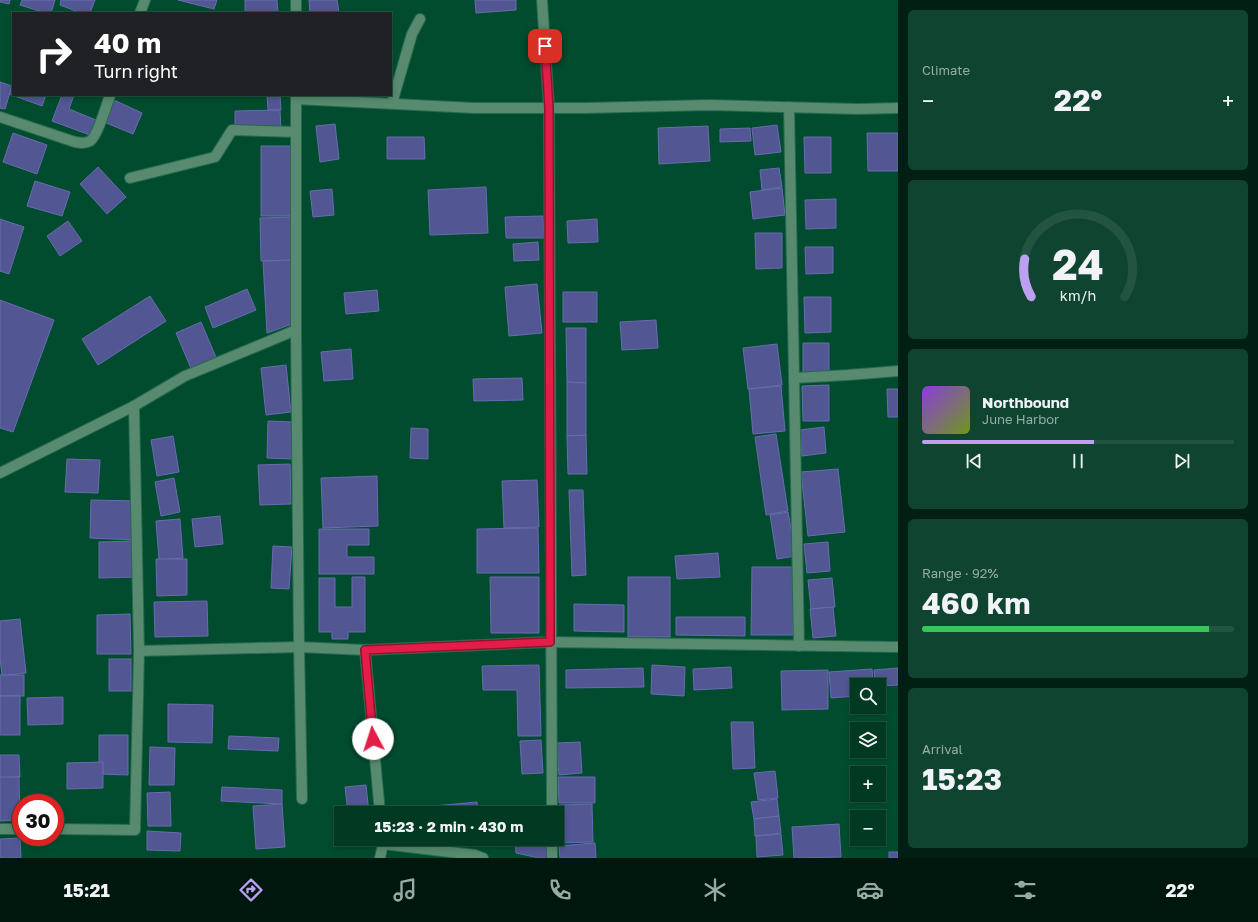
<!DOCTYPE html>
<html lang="en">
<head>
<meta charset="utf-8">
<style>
	:root { --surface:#013923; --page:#0f4430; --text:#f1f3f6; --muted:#96aca6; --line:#235341; --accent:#bca0f2 }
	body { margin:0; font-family:"Golos Text",sans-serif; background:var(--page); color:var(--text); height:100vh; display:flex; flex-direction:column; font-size:15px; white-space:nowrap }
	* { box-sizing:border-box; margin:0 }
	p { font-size:13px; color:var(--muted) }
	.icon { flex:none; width:22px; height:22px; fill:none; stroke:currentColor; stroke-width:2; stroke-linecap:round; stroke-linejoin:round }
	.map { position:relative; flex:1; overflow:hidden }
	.sheet { display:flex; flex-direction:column; gap:10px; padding:10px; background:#011f13; width:360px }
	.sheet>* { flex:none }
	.top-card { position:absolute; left:12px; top:12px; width:380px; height:84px; border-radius:0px; box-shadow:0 2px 6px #0003,0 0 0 1px var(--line); background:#202124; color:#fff; overflow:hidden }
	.controls { position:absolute; left:850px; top:678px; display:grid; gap:8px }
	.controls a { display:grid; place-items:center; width:36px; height:36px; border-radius:0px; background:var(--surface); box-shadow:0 2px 6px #0003,0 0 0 1px var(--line); font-size:20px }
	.speed { position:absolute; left:12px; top:794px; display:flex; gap:8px; font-size:20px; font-weight:700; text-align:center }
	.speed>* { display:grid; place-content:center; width:52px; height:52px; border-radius:50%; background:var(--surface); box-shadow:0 2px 6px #0003,0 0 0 1px var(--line); line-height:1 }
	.speed .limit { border:6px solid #d22; background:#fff; color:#111 }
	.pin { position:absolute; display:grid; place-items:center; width:34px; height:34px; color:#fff; margin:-17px; border-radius:8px; box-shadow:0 2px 6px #0006 }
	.me { position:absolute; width:44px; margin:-22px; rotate:355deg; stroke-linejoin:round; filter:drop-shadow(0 0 3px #0008) }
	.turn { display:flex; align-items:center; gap:14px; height:84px; padding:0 16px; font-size:18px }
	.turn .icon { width:52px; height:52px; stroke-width:2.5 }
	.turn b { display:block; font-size:28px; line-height:34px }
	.big { font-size:30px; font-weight:700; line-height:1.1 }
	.sheet .tile { flex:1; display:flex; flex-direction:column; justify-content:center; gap:6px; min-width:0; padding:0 14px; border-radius:6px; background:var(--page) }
	.sheet .dial { align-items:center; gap:0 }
	.dial svg { height:104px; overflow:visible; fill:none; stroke:var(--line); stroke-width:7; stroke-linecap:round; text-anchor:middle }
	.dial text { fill:var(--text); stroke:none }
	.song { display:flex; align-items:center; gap:12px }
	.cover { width:48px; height:48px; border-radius:6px; background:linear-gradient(135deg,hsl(270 70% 55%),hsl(80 70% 35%)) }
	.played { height:4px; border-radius:2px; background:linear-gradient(90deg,var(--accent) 55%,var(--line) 55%) }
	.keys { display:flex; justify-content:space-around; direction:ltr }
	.heat { display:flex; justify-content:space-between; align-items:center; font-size:22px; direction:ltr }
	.charge { height:6px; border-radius:3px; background:linear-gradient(90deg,#34c759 92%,var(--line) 0) }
	.trip { position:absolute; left:334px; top:806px; width:230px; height:40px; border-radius:0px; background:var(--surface); box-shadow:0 2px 6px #0003,0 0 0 1px var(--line); font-weight:700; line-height:40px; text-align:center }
	.menu { display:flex; height:64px; justify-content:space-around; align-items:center; background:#00170e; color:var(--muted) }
	.menu .icon { width:28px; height:28px }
	.menu .active { color:var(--accent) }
	.menu b { font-size:18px; color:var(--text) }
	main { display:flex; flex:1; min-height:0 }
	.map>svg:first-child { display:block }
</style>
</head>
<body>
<main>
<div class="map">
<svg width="898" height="858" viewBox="0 0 898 858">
	<rect width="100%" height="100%" fill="#014c2f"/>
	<g fill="#525692" stroke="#676caf">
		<polygon points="0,0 10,0 9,4 0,2"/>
		<polygon points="22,0 55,0 51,13 46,13 20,5"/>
		<polygon points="61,0 95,0 90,13 81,13 60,5"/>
		<polygon points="178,0 217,0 214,9"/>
		<polygon points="245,0 277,0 278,13 245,13"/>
		<polygon points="309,0 337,0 339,13 310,13"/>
		<polygon points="475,0 516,0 516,10 476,13"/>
		<polygon points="0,82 12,86 5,109 0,108"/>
		<polygon points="13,84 13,95 46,95 42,106 9,94"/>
		<polygon points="62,95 74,95 69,109 96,120 90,135 52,121"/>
		<polygon points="267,95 280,95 281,110 268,110"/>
		<polygon points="114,100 142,113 133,134 104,122"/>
		<polygon points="280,110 281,131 235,128 235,111"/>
		<polygon points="335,124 339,159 320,162 316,126"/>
		<polygon points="777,125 781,152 755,155 752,128"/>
		<polygon points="708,126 710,161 659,164 658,128"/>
		<polygon points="750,128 751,141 720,142 720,129"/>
		<polygon points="13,133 47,145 37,174 3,162"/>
		<polygon points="867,133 898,133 898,171 868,171"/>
		<polygon points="387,137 424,137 425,159 387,159"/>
		<polygon points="804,137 831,137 831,173 805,173"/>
		<polygon points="261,146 291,146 292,216 261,216"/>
		<polygon points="98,167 126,197 107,214 80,184"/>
		<polygon points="779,168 782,187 762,190 760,170"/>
		<polygon points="35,181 70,192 62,216 27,206"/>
		<polygon points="486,187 488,233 430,235 428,190"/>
		<polygon points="782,188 785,215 753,219 750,192"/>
		<polygon points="332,189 334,215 313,217 310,191"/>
		<polygon points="836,199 836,228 806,229 805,200"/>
		<polygon points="543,216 544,238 506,238 505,217"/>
		<polygon points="292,217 293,260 261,261 260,218"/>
		<polygon points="0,219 24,227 9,274 0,271"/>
		<polygon points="597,219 598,242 568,243 567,221"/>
		<polygon points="68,221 82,241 60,256 47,236"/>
		<polygon points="755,233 782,233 782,268 756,269"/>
		<polygon points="538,242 539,260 514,261 513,244"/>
		<polygon points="805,247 833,247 833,273 806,274"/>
		<polygon points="293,260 295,323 267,333 263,261"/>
		<polygon points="537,284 542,333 509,336 505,287"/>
		<polygon points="247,289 256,310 213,328 205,307"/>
		<polygon points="377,290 379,311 346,314 344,293"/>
		<rect x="563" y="292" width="34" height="30"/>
		<polygon points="150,296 166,321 98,365 82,339"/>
		<polygon points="804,297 831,297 831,332 805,333"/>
		<polygon points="0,300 54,320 13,432 0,428"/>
		<polygon points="656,320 658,348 622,350 620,322"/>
		<polygon points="201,322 218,362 193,373 176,333"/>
		<polygon points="566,328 586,328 586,383 567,382"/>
		<polygon points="803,343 829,343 829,378 803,379"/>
		<polygon points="777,344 782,385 748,389 743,348"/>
		<polygon points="351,349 353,379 324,381 321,352"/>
		<polygon points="286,365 291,412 266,415 261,368"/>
		<polygon points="522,378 523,400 474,401 473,379"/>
		<polygon points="567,382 586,383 586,436 567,436"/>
		<polygon points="829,385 829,421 803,421 802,386"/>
		<polygon points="781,386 785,431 753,434 749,389"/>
		<polygon points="887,389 898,389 898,417 888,417"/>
		<polygon points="268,421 293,422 292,459 267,458"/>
		<polygon points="824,427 826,453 802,456 800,430"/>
		<polygon points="411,428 428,429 428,459 410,458"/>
		<polygon points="776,434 788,511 766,515 755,437"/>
		<polygon points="586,435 587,474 568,474 567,436"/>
		<polygon points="173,436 179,472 157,476 151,440"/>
		<polygon points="67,459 100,460 98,493 65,492"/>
		<polygon points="290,464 291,504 260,505 258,465"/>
		<polygon points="838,469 845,532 808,536 801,472"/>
		<polygon points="377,476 378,526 323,528 321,478"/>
		<polygon points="174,478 180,512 161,516 155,482"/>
		<polygon points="537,480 539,527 504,528 502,481"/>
		<polygon points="569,490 583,490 586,575 572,576"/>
		<polygon points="91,500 136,501 135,540 90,538"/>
		<polygon points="788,512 796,556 777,559 770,515"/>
		<polygon points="220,516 223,544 195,547 192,519"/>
		<polygon points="180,519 183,558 159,560 156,521"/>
		<polygon points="538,528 539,573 477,573 477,529"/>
		<polygon points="319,529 369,529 369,545 347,545 347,557 374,557 374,574 319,574"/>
		<polygon points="135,541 135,577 99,578 99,542"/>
		<polygon points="828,542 830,571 807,573 804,544"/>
		<polygon points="273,546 292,547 289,589 271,588"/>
		<polygon points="718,553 720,577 677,579 675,556"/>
		<polygon points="156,559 187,559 187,595 157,596"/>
		<polygon points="752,567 794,567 793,635 751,635"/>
		<polygon points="352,577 365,577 365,632 348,632 348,639 332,639 332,632 319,632 319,578 335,578 335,607 352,607"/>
		<polygon points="490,577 539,577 539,633 491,633"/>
		<rect x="628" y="577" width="42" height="60"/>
		<polygon points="832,578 835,607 811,609 808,580"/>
		<polygon points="207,601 208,636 155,637 154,602"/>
		<polygon points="574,604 624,605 624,632 574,631"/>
		<polygon points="833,607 836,636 813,638 810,609"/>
		<polygon points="130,614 131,654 97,654 97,615"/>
		<polygon points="676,617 745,617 745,636 676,635"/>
		<polygon points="20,619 26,673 2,676 0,657 0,621"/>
		<rect x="109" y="659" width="22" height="32"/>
		<polygon points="539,665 541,736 518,736 517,690 483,690 482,666"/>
		<polygon points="652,665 685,667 684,696 651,694"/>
		<polygon points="731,667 732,688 694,690 693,669"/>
		<polygon points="643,668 644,687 566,688 566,670"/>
		<polygon points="898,668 898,685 879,686 879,685 875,685 874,670"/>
		<polygon points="872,669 873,685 857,685 857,696 831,698 829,672"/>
		<polygon points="828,670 828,709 782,710 781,671"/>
		<rect x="0" y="675" width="24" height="21"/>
		<rect x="0" y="696" width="20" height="39"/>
		<polygon points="63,697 63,724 28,725 27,698"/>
		<polygon points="168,704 213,705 212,743 168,742"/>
		<polygon points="731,722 753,722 755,768 733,769"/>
		<polygon points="99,735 128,735 128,775 99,774"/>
		<polygon points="229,736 279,738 278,751 228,749"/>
		<polygon points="541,740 543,773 522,774 520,741"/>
		<polygon points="580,742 582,773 559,775 556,743"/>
		<polygon points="150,747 175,748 174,785 149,785"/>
		<polygon points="0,755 19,755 20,777 0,778"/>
		<polygon points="103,762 103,788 67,789 67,763"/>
		<polygon points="775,771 778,798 758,800 754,773"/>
		<polygon points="0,777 19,777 20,820 0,821"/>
		<polygon points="558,777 595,777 595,803 559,803"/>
		<polygon points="366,785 369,813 348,813 345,787"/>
		<polygon points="222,787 282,790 282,804 221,801"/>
		<polygon points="170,792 171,826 148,826 147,793"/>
		<polygon points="777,799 779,816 754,819 751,802"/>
		<polygon points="477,802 478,813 424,813 423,807"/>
		<polygon points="282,804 285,847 256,849 253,806"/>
		<polygon points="592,804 593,842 560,843 559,805"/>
		<polygon points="547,807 547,813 514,813 514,808"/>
		<polygon points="779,816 781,833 755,836 754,819"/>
		<polygon points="839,824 841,857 794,858 792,827"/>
		<polygon points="147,831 181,833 180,851 147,850"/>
		<polygon points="781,834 783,855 757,857 756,836"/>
		<polygon points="20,838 21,858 0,858 0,839"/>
		<polygon points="515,839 548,839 549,858 539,858 516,853"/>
		<polygon points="595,843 596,858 560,858 559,846"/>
		<rect x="889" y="852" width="9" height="6"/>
	</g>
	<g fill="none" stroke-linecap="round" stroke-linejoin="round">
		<g stroke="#266a4e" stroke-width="12">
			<g id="minor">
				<polyline points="542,0 549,108 552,813"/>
				<polyline points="140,13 145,0"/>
				<polyline points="296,13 296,0"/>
				<polyline points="296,95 296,330 299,647 302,799"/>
				<polyline points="296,99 474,108 586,108 710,105 858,109 898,108"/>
				<polyline points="392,103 412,34 420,19"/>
				<polyline points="789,107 799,646"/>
				<path d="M0 117 75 142C80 143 85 144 90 141 97 137 107 104 110 95"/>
				<polyline points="130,178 215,157 232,130 296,132"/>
				<polyline points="296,330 185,376 134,406 139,651 299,647 365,650 550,642 898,647"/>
				<polyline points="794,378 848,375 898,371"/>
				<polyline points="0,473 134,406"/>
				<polyline points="365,650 380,813"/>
				<polyline points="0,829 21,829"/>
				<polyline points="55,829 135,830 139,651"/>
				<polyline points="552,839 552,858"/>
				<polyline points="383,844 475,855 483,858"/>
				<polyline points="380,858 383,844 383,839"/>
			</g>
		</g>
		<use href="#minor" stroke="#578a6e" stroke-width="10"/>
	</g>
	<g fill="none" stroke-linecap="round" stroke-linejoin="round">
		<g stroke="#92132f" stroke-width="10">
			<polyline id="route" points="373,739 365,650 550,642 549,108 545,46"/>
		</g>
		<use href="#route" stroke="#e11d48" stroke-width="7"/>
	</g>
</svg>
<div class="controls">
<a><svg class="icon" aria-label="search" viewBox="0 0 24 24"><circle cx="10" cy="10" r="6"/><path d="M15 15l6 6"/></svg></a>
<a><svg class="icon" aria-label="layers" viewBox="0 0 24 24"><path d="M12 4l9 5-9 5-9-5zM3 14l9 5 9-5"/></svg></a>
<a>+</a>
<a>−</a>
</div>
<div class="speed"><div class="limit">30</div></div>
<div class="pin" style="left:545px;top:46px;background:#d93025"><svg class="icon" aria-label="arrive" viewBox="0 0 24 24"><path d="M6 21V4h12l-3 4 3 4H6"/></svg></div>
<svg class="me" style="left:373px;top:739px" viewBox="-20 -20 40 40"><circle r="19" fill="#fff"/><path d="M0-13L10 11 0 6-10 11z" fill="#e11d48"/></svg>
<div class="trip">15:23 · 2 min · 430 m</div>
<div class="top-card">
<div class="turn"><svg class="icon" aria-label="right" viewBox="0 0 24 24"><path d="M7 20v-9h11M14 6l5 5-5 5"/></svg><div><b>40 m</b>Turn right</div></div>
</div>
</div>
<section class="sheet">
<div class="tile"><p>Climate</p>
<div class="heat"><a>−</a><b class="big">22°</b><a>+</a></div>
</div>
<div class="tile dial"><svg viewBox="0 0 100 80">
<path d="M14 69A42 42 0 1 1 86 69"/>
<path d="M14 69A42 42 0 0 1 9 40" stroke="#bca0f2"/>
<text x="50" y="56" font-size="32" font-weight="700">24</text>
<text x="50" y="72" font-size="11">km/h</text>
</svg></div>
<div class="tile">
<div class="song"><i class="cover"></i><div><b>Northbound</b><p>June Harbor</p></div></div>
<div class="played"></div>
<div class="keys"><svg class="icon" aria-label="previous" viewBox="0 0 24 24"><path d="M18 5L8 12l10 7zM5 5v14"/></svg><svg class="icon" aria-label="pause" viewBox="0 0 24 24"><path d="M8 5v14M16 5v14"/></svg><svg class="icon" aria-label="next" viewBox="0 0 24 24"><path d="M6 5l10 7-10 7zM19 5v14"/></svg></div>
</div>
<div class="tile"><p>Range · 92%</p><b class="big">460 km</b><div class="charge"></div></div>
<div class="tile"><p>Arrival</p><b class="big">15:23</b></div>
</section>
</main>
<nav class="menu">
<b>15:21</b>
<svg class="icon active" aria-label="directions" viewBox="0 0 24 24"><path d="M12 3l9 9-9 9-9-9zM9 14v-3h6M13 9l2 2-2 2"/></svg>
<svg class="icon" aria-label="music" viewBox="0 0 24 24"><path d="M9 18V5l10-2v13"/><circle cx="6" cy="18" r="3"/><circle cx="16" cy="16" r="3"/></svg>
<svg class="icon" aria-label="phone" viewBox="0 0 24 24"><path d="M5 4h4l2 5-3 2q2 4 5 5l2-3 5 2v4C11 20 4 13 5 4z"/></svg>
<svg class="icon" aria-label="climate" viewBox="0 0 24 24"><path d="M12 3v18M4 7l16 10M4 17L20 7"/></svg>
<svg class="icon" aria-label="car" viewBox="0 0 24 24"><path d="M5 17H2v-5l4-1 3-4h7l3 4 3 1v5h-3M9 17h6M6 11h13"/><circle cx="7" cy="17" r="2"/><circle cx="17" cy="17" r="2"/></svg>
<svg class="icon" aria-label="filters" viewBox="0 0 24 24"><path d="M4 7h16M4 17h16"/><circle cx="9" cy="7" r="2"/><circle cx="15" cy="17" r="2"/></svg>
<b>22°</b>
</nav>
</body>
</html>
